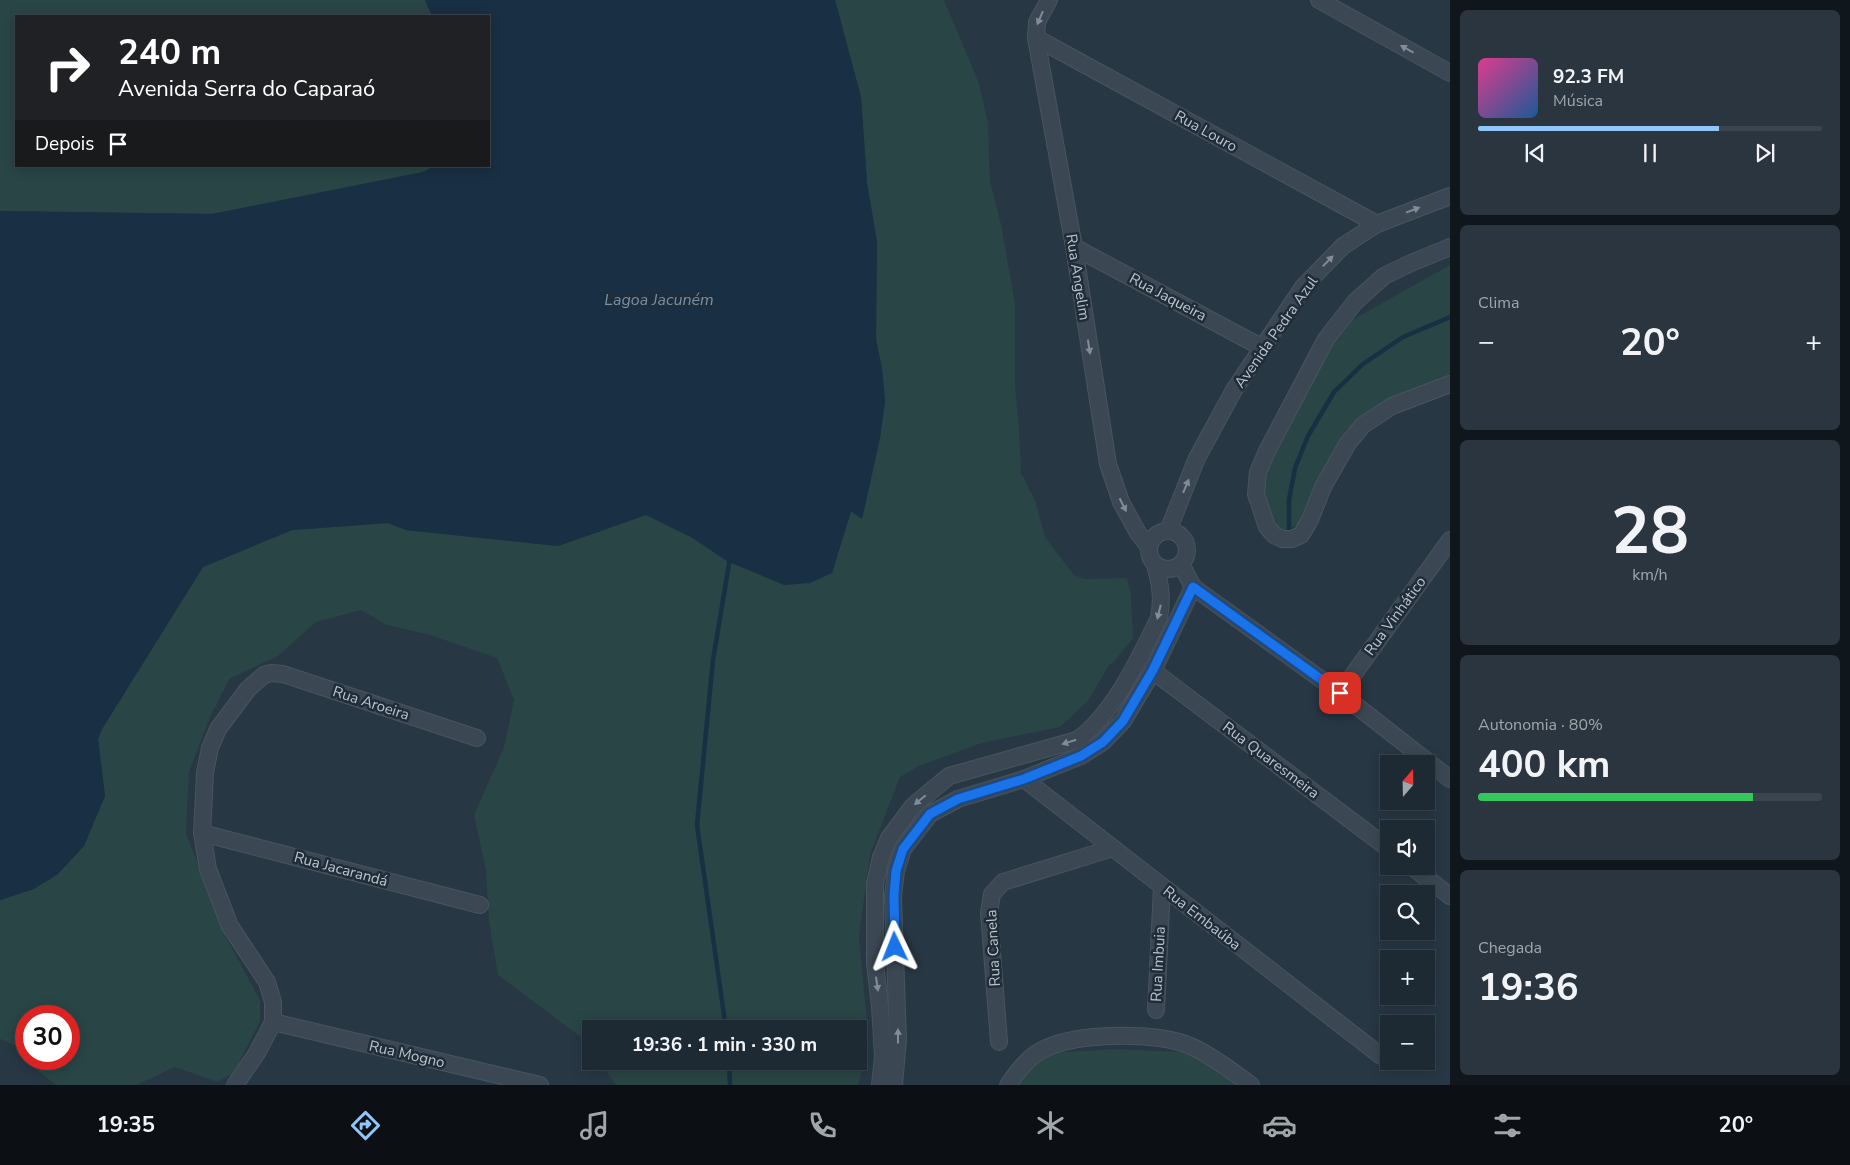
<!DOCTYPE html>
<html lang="pt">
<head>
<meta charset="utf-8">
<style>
	:root { --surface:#1d2933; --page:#2a353f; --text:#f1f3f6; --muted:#a0a6ac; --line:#3b454e; --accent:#91c6fa }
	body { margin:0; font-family:"Nunito Sans",sans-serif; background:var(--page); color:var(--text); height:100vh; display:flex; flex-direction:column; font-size:19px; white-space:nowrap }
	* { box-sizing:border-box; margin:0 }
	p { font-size:16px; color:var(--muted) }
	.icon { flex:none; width:28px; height:28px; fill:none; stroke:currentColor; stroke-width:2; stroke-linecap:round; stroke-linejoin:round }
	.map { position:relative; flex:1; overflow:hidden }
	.drawer { display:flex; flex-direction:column; gap:10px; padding:10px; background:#10171c; width:400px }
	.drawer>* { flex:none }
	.top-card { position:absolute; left:15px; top:15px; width:475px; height:152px; border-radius:0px; box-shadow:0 2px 12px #0003,0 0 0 1px var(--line); background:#202124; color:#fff; overflow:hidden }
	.needle { width:32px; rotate:20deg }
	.fabs { position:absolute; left:1380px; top:755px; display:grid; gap:10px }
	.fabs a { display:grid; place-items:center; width:55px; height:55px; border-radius:0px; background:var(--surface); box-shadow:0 2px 12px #0003,0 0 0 1px var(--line); font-size:25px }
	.speed { position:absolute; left:15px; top:1005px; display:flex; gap:10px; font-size:25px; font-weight:700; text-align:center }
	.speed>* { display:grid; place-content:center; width:65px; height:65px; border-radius:50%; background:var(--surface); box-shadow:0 2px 12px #0003,0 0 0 1px var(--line); line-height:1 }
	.speed .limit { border:8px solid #d22; background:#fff; color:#111 }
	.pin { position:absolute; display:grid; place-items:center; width:42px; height:42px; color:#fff; margin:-21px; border-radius:10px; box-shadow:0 2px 8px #0006 }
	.me { position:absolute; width:55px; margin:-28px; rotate:358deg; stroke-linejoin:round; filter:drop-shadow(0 0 4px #0008) }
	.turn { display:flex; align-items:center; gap:18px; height:105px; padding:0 20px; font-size:22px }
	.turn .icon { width:65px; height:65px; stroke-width:2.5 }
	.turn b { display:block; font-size:35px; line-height:42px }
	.then { display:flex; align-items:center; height:48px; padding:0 20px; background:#0003; gap:10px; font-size:19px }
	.big { font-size:38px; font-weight:700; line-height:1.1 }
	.drawer .tile { flex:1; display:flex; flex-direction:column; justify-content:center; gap:8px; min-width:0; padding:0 18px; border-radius:8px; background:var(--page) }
	.drawer .dial { align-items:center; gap:0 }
	.dial b { font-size:65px; line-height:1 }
	.song { display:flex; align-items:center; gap:15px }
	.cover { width:60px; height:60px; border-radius:8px; background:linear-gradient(135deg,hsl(330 70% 55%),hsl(210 70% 35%)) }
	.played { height:5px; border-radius:2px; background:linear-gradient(90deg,var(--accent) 70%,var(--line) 70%) }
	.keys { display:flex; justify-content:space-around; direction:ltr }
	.heat { display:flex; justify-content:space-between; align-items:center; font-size:28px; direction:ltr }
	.charge { height:8px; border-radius:4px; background:linear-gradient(90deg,#34c759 80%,var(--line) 0) }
	.trip { position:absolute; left:582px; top:1020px; width:285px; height:50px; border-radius:0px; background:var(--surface); box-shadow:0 2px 12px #0003,0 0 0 1px var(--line); font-weight:700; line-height:50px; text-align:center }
	.tabs { display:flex; height:80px; justify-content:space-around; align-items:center; background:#0c1014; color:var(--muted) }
	.tabs .icon { width:35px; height:35px }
	.tabs .current { color:var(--accent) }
	.tabs b { font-size:22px; color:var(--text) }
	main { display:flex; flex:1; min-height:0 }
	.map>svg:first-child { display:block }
</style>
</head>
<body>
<main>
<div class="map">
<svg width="1450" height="1085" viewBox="0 0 1450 1085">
	<rect width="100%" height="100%" fill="#273744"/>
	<g fill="#294545">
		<polygon points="0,0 425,0 432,16 16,16 16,166 434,166 423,172 212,214 0,211"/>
		<polygon points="835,0 944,0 979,83 988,123 990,181 1001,224 1015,303 1015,387 1019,427 1021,473 1036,503 1045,537 1074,575 1085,579 1127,578 1131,594 1133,638 1112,664 1109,665 1088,701 1060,727 982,743 919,766 900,777 870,855 859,936 869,1045 858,1085 616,1085 599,1061 859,1061 859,1029 591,1029 591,1051 581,1037 498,975 489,922 486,870 474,815 504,747 514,700 497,658 430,635 387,625 361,610 316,622 278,656 229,679 211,715 189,772 186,833 226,937 260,1000 260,1021 234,1073 217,1082 175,1067 137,1085 56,1085 37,1070 27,1059 69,1059 69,1016 26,1016 26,1058 17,1046 0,1039 0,900 34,889 96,816 105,796 98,739 102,729 203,567 292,530 388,523 406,530 558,546 646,515 691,537 727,561 784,585 832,573 851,511 862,519 880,438 885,401 882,369 876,340 877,242 867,183 861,97"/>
		<polygon points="1450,265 1450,383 1425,399 1346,430 1298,525 1277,533 1261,515 1247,477 1327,334"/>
		<polygon points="1115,1049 1183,1052 1228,1069 1242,1085 1013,1085 1032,1054"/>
	</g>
	<polygon fill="#192f43" points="425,0 835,0 861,97 867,183 877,242 876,340 882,369 885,401 880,438 862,519 851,511 832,573 810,583 784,585 727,561 691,537 646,515 558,546 406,530 388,523 292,530 203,567 102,729 98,739 105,796 84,846 58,874 34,889 0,900 0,211 212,214 423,172 434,166 489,166 489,16 432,16"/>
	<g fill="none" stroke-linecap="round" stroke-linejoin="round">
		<g stroke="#192f43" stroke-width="4.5">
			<polyline points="1289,533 1289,500 1295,468 1308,436 1334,392 1363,364 1403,337 1450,317"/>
			<polyline points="726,1029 697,825 713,660 730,558"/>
			<polyline points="729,1061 730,1085"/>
		</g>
		<g stroke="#485460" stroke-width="18">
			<g id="street">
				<polyline points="1049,0 1037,22 1036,38 1074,247 1108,464 1121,502 1138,533 1149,547"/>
				<polyline points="1319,0 1450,73"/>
				<polyline points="1036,38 1377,224"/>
				<polyline points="1074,247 1263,348"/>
				<polyline points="1450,247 1411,263 1384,276 1355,302 1326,339 1267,451 1258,472 1256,494 1267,527 1274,535 1282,539 1292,539 1301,535 1310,520 1323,487 1348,443 1363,425 1392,406 1450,384"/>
				<polyline points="1168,531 1197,458 1234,390 1303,287 1343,246 1377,224 1450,196"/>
				<circle cx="1168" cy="550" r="19"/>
				<polyline points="1181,564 1193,587 1340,693 1450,779"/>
				<polyline points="1153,671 1389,849"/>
				<polyline points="1340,693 1450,540"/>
				<polyline points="1024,779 1381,1056"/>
				<polyline points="202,833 480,905"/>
				<polyline points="1411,866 1450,896"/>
				<polyline points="1156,1010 1162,887"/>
				<polyline points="273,1022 540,1085"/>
				<polyline points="999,1042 989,913 992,894 1003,882 1113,848"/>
				<polyline points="235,1085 257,1053 273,1022 273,1002 267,982 230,926 208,869 202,833 205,773 210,748 218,729 248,689 264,675 271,673 283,674 477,738"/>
				<path d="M880 1085 883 1057 880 1006 875 964V884L881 857 889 838 913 806 949 776 1077 740C1113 715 1140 657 1159 618 1163 598 1160 583 1155 565"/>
				<polyline points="894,1085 898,1040 893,896 896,871 903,849 930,814 958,799 1024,779 1081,756 1103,742 1123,721 1153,671 1193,587"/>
				<path d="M1008 1085C1017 1072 1028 1057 1042 1050 1077 1032 1158 1031 1193 1047 1214 1057 1233 1072 1251 1085"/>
			</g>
		</g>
		<use href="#street" stroke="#3b4854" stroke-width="16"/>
	</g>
	<defs><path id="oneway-solid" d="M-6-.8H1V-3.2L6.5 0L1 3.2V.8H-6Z" transform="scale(1.25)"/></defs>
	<g fill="#808c97">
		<use href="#oneway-solid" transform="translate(1040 18) rotate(113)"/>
		<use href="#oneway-solid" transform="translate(1407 49) rotate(-151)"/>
		<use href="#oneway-solid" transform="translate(1413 210) rotate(-21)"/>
		<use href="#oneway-solid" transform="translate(1328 261) rotate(-46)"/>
		<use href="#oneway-solid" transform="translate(1089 347) rotate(81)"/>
		<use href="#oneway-solid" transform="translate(1186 486) rotate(-67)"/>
		<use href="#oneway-solid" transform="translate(1123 505) rotate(63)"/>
		<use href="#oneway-solid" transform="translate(1159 612) rotate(104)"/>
		<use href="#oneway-solid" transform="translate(1069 742) rotate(163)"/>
		<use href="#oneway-solid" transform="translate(920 800) rotate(140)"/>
		<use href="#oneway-solid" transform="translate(877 984) rotate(82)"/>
		<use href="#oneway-solid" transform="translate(898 1036) rotate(-90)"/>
	</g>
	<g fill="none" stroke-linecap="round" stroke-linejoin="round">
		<g stroke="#114b97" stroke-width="12">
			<polyline id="route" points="895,947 894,896 896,871 903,849 930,814 958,799 1024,779 1081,756 1103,742 1123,721 1153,670 1193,587 1340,693"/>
		</g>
		<use href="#route" stroke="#1a73e8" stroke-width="9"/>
	</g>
	<g text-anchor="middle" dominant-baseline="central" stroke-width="5" stroke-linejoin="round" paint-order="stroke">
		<g font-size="15" fill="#b9c3cd" stroke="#202d39">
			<text transform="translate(1206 131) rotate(29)">Rua Louro</text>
			<text transform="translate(1078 277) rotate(81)">Rua Angelim</text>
			<text transform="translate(1168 297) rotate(28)">Rua Jaqueira</text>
			<text transform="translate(1276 332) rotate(-55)">Avenida Pedra Azul</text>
			<text transform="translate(1395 616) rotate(-54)">Rua Vinhático</text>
			<text transform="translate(371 703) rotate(18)">Rua Aroeira</text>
			<text transform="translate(1271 760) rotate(37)">Rua Quaresmeira</text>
			<text transform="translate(341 869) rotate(15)">Rua Jacarandá</text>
			<text transform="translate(1202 918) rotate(38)">Rua Embaúba</text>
			<text transform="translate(993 948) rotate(-93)">Rua Canela</text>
			<text transform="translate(1158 964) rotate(-87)">Rua Imbuia</text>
			<text transform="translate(407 1054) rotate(13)">Rua Mogno</text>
		</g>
		<g font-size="16" font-style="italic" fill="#7292ac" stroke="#202d39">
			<text x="659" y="300">Lagoa Jacuném</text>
		</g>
	</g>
</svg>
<div class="fabs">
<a><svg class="needle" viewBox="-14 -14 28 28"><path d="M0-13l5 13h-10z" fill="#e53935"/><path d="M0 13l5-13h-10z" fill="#a0a6ac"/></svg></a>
<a><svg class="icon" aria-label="sound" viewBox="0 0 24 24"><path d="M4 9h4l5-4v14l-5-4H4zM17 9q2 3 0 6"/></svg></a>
<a><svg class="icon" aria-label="search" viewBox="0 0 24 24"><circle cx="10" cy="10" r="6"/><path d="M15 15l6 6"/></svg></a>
<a>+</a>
<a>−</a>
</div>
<div class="speed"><div class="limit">30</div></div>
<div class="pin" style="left:1340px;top:693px;background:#d93025"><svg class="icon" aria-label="arrive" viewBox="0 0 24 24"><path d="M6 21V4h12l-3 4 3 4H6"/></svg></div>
<svg class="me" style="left:895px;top:947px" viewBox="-20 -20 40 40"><path d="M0-17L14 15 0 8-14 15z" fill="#1a73e8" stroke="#fff" stroke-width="4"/></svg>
<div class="trip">19:36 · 1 min · 330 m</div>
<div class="top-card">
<div class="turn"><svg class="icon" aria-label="right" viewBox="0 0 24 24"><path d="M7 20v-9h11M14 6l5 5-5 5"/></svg><div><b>240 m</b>Avenida Serra do Caparaó</div></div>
<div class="then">Depois<svg class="icon" aria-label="arrive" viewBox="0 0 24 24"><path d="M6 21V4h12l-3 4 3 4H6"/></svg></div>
</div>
</div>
<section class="drawer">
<div class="tile">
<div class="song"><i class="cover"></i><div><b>92.3 FM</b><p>Música</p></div></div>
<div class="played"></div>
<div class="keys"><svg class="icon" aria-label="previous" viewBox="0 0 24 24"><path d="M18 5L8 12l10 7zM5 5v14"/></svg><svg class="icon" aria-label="pause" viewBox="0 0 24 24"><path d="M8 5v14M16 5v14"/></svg><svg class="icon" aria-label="next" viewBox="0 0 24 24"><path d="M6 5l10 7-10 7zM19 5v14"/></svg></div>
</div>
<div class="tile"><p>Clima</p>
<div class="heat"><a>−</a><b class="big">20°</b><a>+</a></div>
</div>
<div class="tile dial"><b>28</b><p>km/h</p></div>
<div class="tile"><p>Autonomia · 80%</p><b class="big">400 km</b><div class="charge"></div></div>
<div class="tile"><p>Chegada</p><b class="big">19:36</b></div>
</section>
</main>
<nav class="tabs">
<b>19:35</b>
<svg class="icon current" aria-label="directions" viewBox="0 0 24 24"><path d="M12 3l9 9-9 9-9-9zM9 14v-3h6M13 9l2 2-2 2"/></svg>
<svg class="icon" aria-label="music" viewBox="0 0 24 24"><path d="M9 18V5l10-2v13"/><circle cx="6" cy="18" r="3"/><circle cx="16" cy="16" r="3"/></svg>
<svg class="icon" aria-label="phone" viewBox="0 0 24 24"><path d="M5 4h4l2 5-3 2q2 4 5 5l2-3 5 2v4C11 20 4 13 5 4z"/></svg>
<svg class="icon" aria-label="climate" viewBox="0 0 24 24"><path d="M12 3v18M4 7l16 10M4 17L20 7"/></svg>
<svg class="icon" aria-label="car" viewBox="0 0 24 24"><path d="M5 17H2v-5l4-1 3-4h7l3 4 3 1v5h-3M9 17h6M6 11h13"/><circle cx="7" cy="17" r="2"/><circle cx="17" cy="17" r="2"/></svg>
<svg class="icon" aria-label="filters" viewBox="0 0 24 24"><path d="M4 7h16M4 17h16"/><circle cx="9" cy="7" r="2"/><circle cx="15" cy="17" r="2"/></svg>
<b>20°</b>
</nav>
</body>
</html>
